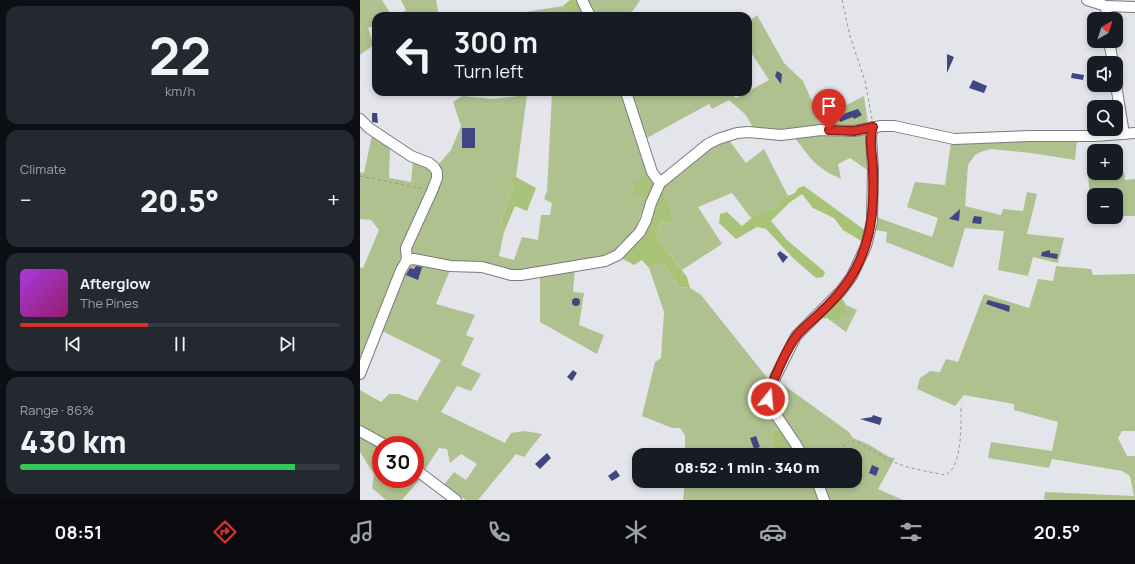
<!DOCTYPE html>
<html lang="en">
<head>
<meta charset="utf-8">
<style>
	:root { --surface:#171b24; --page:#242831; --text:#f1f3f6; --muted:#9ea1a6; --line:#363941; --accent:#d93025 }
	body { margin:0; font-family:Manrope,sans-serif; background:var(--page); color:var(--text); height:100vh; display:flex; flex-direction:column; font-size:15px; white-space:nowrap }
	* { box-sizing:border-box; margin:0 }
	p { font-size:13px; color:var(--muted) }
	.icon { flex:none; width:22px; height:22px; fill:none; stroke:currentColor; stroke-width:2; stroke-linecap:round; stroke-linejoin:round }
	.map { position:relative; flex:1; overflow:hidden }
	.side { display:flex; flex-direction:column; gap:6px; padding:6px; background:#0d0f14; width:360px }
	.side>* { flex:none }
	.hud { position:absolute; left:12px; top:12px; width:380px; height:84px; border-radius:12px; box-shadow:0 2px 6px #0003; background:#171b24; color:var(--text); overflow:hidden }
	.needle { width:26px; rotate:39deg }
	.buttons { position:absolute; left:727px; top:12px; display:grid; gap:8px }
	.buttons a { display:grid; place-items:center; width:36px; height:36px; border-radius:8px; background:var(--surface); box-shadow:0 2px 6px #0003; font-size:20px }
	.speed { position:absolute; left:12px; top:436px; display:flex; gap:8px; font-size:20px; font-weight:700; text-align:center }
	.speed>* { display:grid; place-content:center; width:52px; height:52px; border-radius:50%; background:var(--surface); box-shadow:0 2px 6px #0003; line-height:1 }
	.speed .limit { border:6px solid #d22; background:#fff; color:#111 }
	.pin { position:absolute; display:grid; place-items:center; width:34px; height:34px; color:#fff; margin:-41px -17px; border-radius:50% 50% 50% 0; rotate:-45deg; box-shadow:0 0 4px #0007 }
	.pin .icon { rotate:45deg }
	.me { position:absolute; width:44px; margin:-22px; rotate:17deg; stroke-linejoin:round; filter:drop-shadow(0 0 3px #0008) }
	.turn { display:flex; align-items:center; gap:14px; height:84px; padding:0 16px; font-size:18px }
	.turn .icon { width:52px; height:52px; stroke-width:2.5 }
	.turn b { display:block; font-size:28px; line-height:34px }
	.big { font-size:30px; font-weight:800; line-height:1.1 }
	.side .tile { flex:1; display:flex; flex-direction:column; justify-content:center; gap:6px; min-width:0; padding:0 14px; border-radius:12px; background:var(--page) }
	.side .dial { align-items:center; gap:0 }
	.dial b { font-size:52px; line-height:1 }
	.song { display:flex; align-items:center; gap:12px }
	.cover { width:48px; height:48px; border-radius:6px; background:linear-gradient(135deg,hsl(280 70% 55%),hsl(320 70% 35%)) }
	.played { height:4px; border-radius:2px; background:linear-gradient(90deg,var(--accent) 40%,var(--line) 40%) }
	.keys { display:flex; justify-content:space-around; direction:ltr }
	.heat { display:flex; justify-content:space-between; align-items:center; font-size:22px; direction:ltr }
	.charge { height:6px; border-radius:3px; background:linear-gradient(90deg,#34c759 86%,var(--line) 0) }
	.trip { position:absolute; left:272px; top:448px; width:230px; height:40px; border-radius:12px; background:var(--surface); box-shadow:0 2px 6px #0003; font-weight:800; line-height:40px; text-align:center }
	.tabs { display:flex; height:64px; justify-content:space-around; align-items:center; background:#090b0e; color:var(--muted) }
	.tabs .icon { width:28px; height:28px }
	.tabs .active { color:var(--accent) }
	.tabs b { font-size:18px; color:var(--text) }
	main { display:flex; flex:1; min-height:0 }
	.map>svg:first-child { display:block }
</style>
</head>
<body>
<main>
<section class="side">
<div class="tile dial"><b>22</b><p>km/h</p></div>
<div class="tile"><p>Climate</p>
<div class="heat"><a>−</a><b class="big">20.5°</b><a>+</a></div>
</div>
<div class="tile">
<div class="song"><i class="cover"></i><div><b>Afterglow</b><p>The Pines</p></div></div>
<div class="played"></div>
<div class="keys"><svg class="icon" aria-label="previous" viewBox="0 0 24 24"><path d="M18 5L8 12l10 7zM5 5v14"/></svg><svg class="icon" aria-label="pause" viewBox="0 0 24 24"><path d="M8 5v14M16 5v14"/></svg><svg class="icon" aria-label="next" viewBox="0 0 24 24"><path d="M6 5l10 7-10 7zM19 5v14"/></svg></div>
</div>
<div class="tile"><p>Range · 86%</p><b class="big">430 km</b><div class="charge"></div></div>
</section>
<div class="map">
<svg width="775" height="500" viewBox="0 0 775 500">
	<rect width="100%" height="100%" fill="#e4e5eb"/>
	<g fill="#aec18f">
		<polygon points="0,0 22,0 32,16 16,16 16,25 8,28 14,45 0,55"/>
		<polygon points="41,0 76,0 79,16 39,16 46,10"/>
		<path d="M228 0H280C268 22 260 16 237 16Z"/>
		<polygon points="203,6 208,16 141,16"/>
		<path d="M397 15 424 63 443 81 460 119 504 96 508 124C469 131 432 132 393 128L386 115 369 100 352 109 349 104 285 139 272 94 277 92H369L376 98 409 80 388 48V22Z"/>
		<polygon points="197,92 243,92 249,96 261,93 288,174 287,199 274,233 261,248 247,257 151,271 63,257 50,253 50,248 82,178 78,165 91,150 101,126 93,102 102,96 133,99 167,95 156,177 147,176 154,184 141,222 144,232 139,256 154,260 162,237 178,240 181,215 190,215 192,203 184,199 187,191 192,93"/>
		<path d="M508 132 510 172 490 158 478 164 481 179C455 167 452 160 435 138L461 134 484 137Z"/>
		<polygon points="12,135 30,148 29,178 51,182 53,160 67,165 74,176 41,247 41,257 0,362 0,267 3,268 19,230 11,220 0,219 0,172 4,173"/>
		<polygon points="369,140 386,163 404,149 428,196 417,207 395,215 391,218 372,193 338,207 362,244 322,270 296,236 300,222 311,224 301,188 351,147"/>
		<polygon points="717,140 715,160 671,153 631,149 623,151 615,155 608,165 605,206 641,215 643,209 663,211 667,192 677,194 667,234 704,238 698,263 673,257 668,276 638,270 644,231 605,228 593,268 526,242 527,232 516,230 516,217 572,237 578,218 547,207 555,182 585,185 591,142"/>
		<polygon points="764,172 765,180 775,179 775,216 756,216 756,195 734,195 734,217 731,217 728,174"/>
		<polygon points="58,262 90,270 76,304 115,315 106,335 114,338 101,365 121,374 111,391 97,386 81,412 145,443 151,433 165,431 182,434 164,457 156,454 118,500 106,500 83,486 94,472 106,480 117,464 101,454 90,463 87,449 79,448 64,471 55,464 55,445 31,445 16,433 0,427 0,390 21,402 29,394 39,394 57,401 81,360 22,331 48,263"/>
		<polygon points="303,263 319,287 330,288 341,295 409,380 403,399 407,409 422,428 414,430 412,438 415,455 325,455 325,435 320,428 312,428 282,416 295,362 301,358 304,312 289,268"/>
		<polygon points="696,266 731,269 733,275 775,274 775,431 762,431 758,438 767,456 775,456 775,500 684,500 685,492 774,496 770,476 762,471 692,459 689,468 628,458 631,442 692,451 698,422 654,410 654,404 604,395 595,406 557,389 560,378 570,371 580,372 586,359 598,362 624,294 669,308 678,279 693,281"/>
		<polygon points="215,268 213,292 224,293 219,325 244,335 237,354 180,322 180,274"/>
		<path d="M486 305 497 310 486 332 471 321C482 319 485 315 486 305Z"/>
		<polygon points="418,381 489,432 493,438 508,444 529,457 535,458 518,489 543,500 469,500 461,481 495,481 495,455 447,455 439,440 413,405 412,396"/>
		<polygon points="0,434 21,448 21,479 55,479 55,474 60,479 42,500 26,500 12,488 14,474 0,452"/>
		<polygon points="325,481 451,481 460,500 323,500"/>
	</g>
	<g fill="#a8c378">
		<polygon points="210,0 217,0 226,16 208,16 203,6"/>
		<polygon points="288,174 295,185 287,199 273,193 275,183"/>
		<polygon points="146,175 156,177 176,188 167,211 155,206 144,232 141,222 154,184"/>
		<polygon points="444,186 506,231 503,242 483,230 474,218 453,208 442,194 429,203 411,221 427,240 465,272 463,277 456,278 433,258 406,229 397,227 376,239 359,223 360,214 367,212 382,226 395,215 417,207 425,197 435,193 438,188"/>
		<polygon points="301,188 310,207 311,224 300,222 296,236 327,277 330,288 319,287 303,263 289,268 282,260 274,265 261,258"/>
		<polygon points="481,297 486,305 485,313 479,319 471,321 467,318 460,319"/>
		<polygon points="422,428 438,455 415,455 412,438 414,430"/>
	</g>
	<g fill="#404584">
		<polygon points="587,54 594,57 587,73"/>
		<polygon points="417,71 422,74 421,84 415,76"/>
		<polygon points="712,73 724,75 723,80 711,78"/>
		<polygon points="613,80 627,86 624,93 609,88"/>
		<polygon points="498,109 502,115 494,119 493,117 480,122 479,119 486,113"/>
		<polygon points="12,113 17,113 18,123 12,122"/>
		<rect x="102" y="128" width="13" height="20"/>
		<polygon points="600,209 599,221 589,219"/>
		<polygon points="614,216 622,217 621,224 612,223"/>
		<polygon points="690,250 690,253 698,254 697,259 681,256 682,252"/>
		<polygon points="420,251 428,257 423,263 417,254"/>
		<polygon points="56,266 62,267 58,280 46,275 50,268 54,269"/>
		<circle cx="216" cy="302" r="4"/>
		<polygon points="628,300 650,306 649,312 626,304"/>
		<polygon points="213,370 217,373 212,381 207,377"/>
		<polygon points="513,415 522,418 520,425 500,419 512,417"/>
		<polygon points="396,436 400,447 394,449 390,438"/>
		<polygon points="187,453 191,458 180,469 175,464"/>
		<polygon points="512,465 519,468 516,476 509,473"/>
		<polygon points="256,470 260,476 252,481 248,476"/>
	</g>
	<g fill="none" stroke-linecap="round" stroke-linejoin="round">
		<g stroke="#7a7b81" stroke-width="12">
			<g id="minor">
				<polyline points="222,0 230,16"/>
				<polyline points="727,0 746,6 775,7"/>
				<polyline points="746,6 747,19"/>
				<polyline points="749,41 753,63"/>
				<polyline points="756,85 764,134"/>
				<polyline points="266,92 292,172 300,183"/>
				<polyline points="0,119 9,128 51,156 69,163 74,167 77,172 77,178 72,191 46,248 47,260"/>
				<polyline points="0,374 41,270 47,260 54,259 90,266 122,267 151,275 161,275 245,261 258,255 280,232 286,220 291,203 300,183 348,144 358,139 377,133 389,132 421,135 461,130 494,131 521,126 534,126 594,139 669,136 735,136 775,133"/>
				<polyline points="0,431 25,445"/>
				<polyline points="442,455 435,443 410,406 409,394 416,376 436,336 481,291 492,276 506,246 512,221 513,169 511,137 513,127"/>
				<polyline points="55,469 96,500"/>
				<polyline points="457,481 464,500"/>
			</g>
		</g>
		<g stroke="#939499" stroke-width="1" stroke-dasharray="3 3" stroke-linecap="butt">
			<polyline points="482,0 490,36 505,81 512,119"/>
			<polyline points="0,176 64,189"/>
			<path d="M474 455 490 440C504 444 513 452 526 458 543 468 566 471 585 475 603 468 601 421 601 405"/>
		</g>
		<use href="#minor" stroke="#fff" stroke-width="10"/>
	</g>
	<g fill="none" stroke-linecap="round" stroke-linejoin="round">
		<g stroke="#8d1f18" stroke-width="10">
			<path id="route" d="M408 399C411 383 427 348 437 335 444 327 453 320 461 312 476 298 491 281 499 262 513 232 514 202 513 170 513 156 508 140 513 127L494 131 469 130"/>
		</g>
		<use href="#route" stroke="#d93025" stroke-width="7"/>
	</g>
</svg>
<div class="buttons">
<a><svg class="needle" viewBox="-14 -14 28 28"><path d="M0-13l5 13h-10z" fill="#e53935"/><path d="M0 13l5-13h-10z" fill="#9ea1a6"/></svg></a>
<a><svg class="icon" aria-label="sound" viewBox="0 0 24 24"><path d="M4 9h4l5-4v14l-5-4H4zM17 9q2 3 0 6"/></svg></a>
<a><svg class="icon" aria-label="search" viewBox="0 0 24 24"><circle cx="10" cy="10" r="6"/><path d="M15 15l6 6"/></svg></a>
<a>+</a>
<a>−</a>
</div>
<div class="speed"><div class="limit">30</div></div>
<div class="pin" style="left:469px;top:130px;background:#d93025"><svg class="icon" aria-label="arrive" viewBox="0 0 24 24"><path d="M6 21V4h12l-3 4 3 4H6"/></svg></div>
<svg class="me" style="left:408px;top:399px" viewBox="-20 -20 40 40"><circle r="17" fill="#d93025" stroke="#fff" stroke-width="3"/><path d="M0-11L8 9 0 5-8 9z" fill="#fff"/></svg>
<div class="trip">08:52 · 1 min · 340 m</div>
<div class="hud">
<div class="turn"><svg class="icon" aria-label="left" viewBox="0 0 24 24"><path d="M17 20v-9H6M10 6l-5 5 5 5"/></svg><div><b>300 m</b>Turn left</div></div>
</div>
</div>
</main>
<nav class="tabs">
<b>08:51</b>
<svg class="icon active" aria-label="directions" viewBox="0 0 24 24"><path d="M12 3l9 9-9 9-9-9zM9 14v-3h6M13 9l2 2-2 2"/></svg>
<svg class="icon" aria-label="music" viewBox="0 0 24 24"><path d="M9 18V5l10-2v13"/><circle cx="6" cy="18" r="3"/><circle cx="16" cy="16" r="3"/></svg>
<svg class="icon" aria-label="phone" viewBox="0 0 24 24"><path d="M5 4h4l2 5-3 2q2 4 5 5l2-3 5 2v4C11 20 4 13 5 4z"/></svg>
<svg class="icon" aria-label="climate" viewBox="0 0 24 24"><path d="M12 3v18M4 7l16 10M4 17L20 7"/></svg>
<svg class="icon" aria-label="car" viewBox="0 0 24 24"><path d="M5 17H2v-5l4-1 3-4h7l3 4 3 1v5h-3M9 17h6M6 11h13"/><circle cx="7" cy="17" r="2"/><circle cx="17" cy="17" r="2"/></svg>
<svg class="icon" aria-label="filters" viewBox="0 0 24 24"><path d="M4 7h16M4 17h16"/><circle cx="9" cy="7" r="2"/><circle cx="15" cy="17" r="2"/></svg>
<b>20.5°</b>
</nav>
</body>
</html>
